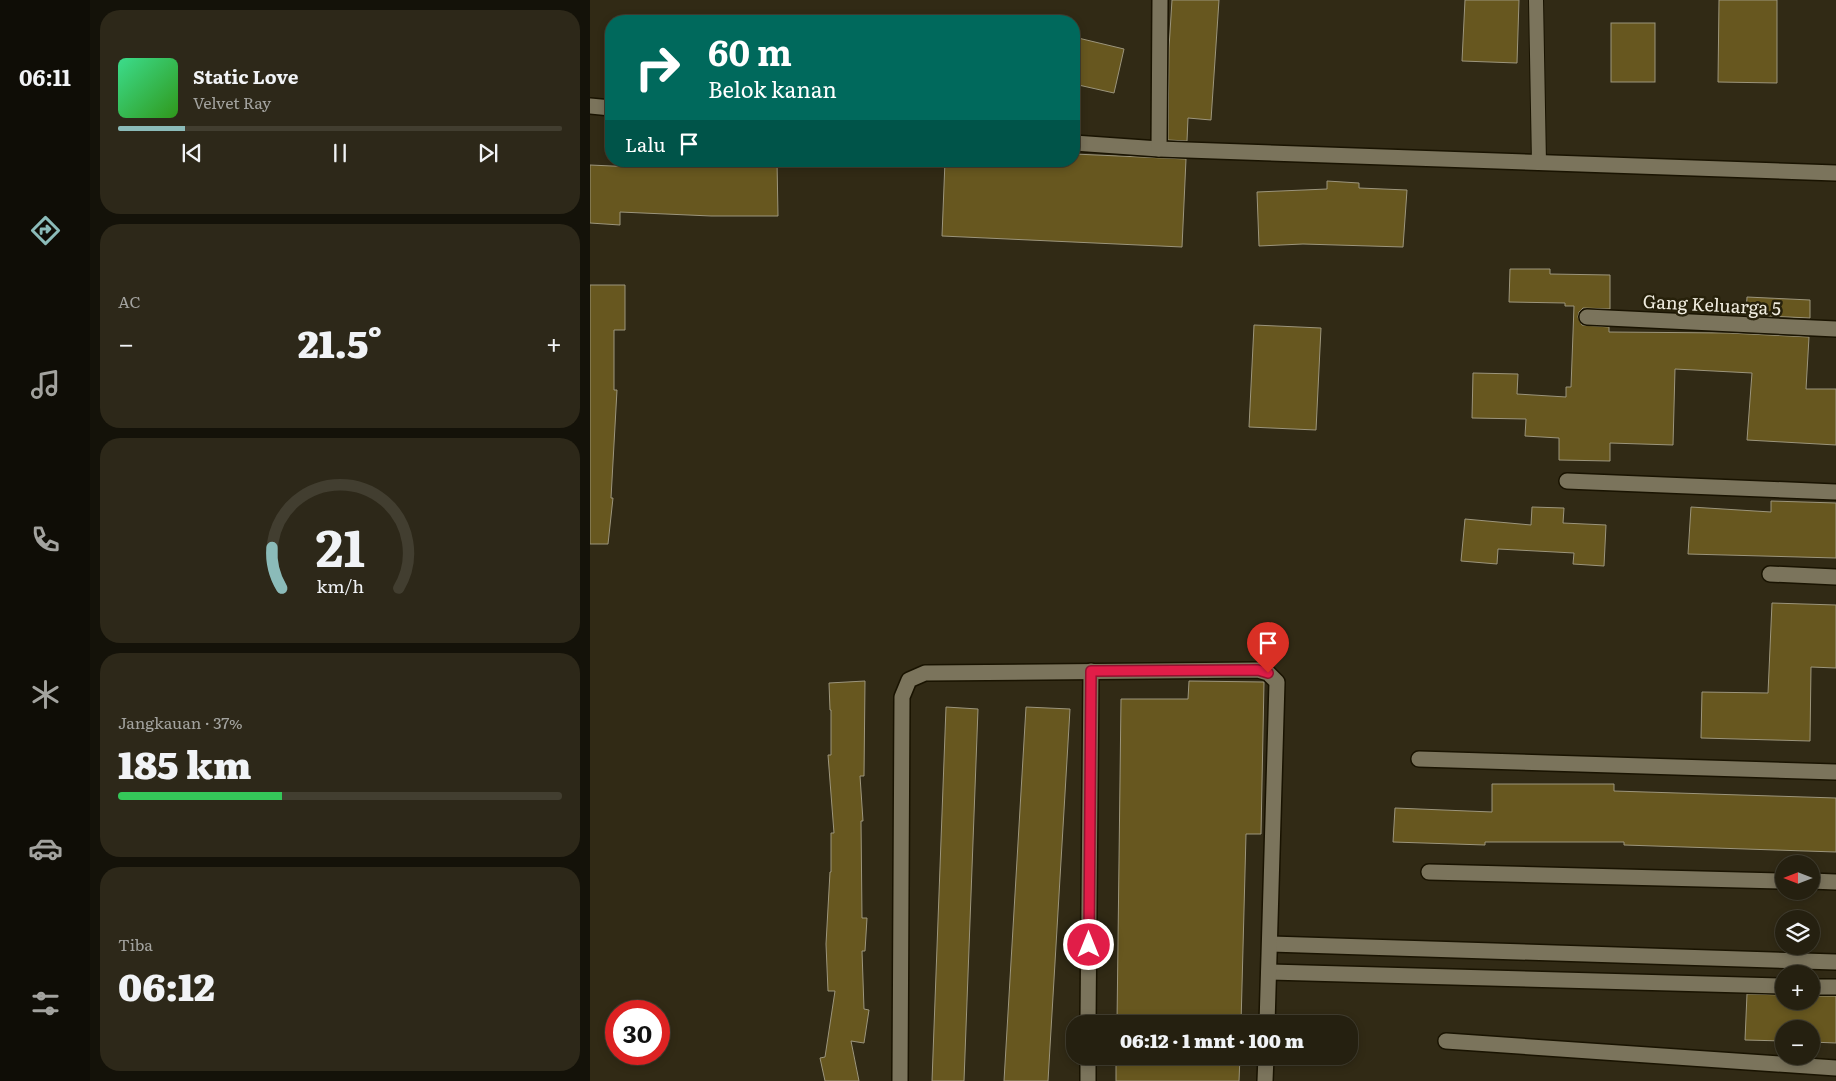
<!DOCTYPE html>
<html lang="id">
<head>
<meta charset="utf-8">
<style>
	:root { --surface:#252010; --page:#2d2819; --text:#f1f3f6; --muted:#a3a39f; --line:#423e30; --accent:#8bbbb9 }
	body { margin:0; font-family:Literata,serif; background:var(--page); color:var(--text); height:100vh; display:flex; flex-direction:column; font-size:19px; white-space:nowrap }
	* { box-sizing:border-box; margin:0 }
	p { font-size:16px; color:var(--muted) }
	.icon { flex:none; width:28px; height:28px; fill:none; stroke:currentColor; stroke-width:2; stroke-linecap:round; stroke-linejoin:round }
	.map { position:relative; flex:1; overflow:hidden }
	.panel { display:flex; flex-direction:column; gap:10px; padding:10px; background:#141209; width:500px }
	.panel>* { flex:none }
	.hud { position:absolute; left:15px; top:15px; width:475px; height:152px; border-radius:20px; box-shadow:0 2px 8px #0003,0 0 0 1px var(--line); background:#00695c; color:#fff; overflow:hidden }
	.needle { width:32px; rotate:270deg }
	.buttons { position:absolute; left:1185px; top:855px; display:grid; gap:10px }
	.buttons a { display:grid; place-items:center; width:45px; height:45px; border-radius:50%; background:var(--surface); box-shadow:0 2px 8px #0003,0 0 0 1px var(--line); font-size:25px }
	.speed { position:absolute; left:15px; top:1000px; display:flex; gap:10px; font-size:25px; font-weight:700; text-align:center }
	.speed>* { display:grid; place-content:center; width:65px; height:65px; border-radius:50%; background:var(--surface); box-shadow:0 2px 8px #0003,0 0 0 1px var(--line); line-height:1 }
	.speed .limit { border:8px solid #d22; background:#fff; color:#111 }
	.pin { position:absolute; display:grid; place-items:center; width:42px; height:42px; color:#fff; margin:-51px -21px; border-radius:50% 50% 50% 0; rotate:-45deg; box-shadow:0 0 5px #0007 }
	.pin .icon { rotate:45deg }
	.me { position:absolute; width:55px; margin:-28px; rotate:0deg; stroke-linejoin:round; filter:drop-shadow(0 0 4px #0008) }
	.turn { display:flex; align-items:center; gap:18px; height:105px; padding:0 20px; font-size:22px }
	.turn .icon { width:65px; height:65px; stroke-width:2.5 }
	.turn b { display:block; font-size:35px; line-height:42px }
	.then { display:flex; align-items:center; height:48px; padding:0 20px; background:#0003; gap:10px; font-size:19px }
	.big { font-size:38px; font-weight:800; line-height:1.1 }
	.panel .card { flex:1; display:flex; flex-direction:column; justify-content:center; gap:8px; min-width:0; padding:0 18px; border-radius:20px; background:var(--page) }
	.panel .dial { align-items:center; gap:0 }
	.dial svg { height:130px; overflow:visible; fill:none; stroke:var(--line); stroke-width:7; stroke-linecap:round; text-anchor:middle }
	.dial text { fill:var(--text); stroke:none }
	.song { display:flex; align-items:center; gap:15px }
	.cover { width:60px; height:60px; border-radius:8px; background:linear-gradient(135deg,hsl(150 70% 55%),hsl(110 70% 35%)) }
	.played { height:5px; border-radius:2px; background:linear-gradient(90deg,var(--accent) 15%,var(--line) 15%) }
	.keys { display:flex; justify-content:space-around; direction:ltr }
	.heat { display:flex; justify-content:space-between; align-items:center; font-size:28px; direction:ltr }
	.charge { height:8px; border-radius:4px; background:linear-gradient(90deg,#34c759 37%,var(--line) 0) }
	.trip { position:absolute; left:476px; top:1015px; width:292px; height:50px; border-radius:20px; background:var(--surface); box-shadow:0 2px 8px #0003,0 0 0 1px var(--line); font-weight:800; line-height:50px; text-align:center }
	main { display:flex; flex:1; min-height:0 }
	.tabs { display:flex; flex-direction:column; width:90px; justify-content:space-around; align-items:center; background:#0f0d06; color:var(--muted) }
	.tabs .icon { width:35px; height:35px }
	.tabs .on { color:var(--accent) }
	.tabs b { font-size:22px; color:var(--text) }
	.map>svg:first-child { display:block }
</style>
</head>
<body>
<main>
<nav class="tabs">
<b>06:11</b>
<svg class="icon on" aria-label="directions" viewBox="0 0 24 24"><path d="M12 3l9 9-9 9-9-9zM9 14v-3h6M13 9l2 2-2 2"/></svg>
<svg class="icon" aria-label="music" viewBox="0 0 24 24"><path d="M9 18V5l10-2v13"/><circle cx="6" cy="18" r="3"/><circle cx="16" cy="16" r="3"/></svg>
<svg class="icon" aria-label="phone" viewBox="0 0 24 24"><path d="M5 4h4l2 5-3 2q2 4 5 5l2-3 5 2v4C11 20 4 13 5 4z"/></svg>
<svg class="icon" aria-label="climate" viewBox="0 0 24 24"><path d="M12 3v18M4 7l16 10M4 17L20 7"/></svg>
<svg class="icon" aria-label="car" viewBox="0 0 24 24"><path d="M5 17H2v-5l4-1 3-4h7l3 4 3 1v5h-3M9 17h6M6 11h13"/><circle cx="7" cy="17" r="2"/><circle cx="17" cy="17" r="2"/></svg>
<svg class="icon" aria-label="filters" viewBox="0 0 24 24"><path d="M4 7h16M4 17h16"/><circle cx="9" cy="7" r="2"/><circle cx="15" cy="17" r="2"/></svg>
</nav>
<section class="panel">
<div class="card">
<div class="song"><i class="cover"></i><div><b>Static Love</b><p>Velvet Ray</p></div></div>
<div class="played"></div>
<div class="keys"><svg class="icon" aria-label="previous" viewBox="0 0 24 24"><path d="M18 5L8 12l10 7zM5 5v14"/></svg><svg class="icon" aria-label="pause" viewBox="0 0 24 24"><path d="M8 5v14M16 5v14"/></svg><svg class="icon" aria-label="next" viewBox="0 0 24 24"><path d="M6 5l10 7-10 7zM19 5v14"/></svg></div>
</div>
<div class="card"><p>AC</p>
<div class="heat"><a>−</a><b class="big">21.5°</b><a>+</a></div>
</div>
<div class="card dial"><svg viewBox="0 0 100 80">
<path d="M14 69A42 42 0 1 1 86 69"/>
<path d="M14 69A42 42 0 0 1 8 44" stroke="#8bbbb9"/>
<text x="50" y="56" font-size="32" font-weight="700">21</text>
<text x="50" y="72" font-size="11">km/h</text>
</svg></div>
<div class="card"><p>Jangkauan · 37%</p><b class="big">185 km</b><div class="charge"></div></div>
<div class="card"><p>Tiba</p><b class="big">06:12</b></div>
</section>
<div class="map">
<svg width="1246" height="1081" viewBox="0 0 1246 1081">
	<rect width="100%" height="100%" fill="#312a15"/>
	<g fill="#67571f" stroke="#9c957c">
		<polygon points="582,0 629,0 621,120 598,118 597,141 578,140 579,48"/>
		<polygon points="875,0 929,0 927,63 872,61"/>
		<polygon points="1129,0 1187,0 1187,83 1128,82"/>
		<rect x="1021" y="23" width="44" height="59"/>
		<polygon points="484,37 534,49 524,93 484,84"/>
		<polygon points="484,154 596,159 592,247 352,236 355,161 484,161"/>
		<polygon points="44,161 187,161 188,216 121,216 30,212 30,225 0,223 0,165 44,167"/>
		<polygon points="737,181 769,183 769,188 817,190 813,247 713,244 669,246 667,192 737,189"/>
		<polygon points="920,269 960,269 960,274 1020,275 1020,309 993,308 989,312 988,317 992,325 1019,327 1019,332 1138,333 1219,337 1216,389 1246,389 1246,445 1157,440 1162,373 1085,369 1083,445 1020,443 1020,461 969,460 969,438 935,436 936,419 882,418 883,373 928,374 927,394 976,397 976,387 981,387 984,306 975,306 975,303 919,302"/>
		<polygon points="0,285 35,285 35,330 24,330 24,390 27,390 21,498 23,498 18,544 0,544"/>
		<polygon points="1157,297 1220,300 1220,318 1156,315"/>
		<polygon points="664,325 731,328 726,430 659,427"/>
		<polygon points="1181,501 1246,503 1246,558 1098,554 1101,507 1181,512"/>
		<polygon points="942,507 974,508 973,523 1016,525 1014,566 983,564 984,553 908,549 907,564 871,561 875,519 941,525"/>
		<polygon points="1182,603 1246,605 1246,668 1221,667 1220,741 1111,738 1112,692 1178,693"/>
		<polygon points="275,681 274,776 270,776 273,821 271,821 272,918 277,918 275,951 272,951 274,1009 279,1010 274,1043 261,1041 269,1081 235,1081 230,1058 235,1057 245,991 238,991 236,944 240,872 241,872 241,833 244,833 238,755 241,755 241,710 240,710 239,683"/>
		<polygon points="599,681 674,682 671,834 656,834 651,1024 527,1024 531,699 598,699"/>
		<polygon points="356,707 388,709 374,1081 342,1081"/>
		<polygon points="436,707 480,709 458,1081 414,1081"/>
		<polygon points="902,784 1024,784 1024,791 1246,798 1246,852 1034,845 1034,842 895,842 895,845 803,842 805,808 902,812"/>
		<polygon points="1157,994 1194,995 1194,1001 1221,1001 1221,996 1246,996 1246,1043 1221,1042 1221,1029 1194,1029 1194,1041 1155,1040"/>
		<polygon points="526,1056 650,1056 649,1081 526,1081"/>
	</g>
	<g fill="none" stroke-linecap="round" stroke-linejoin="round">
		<g stroke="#191301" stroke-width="16">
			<polyline id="service" points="946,0 949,163"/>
		</g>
		<g stroke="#191301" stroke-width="18">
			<g id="minor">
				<polyline points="0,106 21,108"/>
				<polyline points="484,143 569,149 1246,173"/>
				<polyline points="569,149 570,0"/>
				<polyline points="997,317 1246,329"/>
				<polyline points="977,481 1246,492"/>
				<polyline points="1180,574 1246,577"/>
				<polyline points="829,759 1246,772"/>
				<polyline points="839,872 1194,881"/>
				<polyline points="1221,881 1246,882"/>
				<polyline points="681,944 1246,962"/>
				<polyline points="679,972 1194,986"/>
				<polyline points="1221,987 1246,987"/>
				<polyline points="498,1024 501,671"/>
				<polyline points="856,1041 1246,1068"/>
				<polyline points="310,1081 312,697 319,680 335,673 668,670 678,673 687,682 677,1024"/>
				<polyline points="498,1081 498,1056"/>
				<polyline points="675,1081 676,1056"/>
			</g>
		</g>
		<use href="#service" stroke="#7b745c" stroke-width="14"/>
		<use href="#minor" stroke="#7b745c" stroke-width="15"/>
	</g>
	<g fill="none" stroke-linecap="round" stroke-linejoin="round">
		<g stroke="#92132f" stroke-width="12">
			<polyline id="route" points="499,945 501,671 668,670 678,673"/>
		</g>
		<use href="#route" stroke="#e11d48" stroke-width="9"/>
	</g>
	<g text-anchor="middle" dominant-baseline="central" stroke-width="5" stroke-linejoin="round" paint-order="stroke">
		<g font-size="18" fill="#f0ecdf" stroke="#27210b">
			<text transform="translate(1122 304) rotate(3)">Gang Keluarga 5</text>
		</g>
	</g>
</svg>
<div class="buttons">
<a><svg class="needle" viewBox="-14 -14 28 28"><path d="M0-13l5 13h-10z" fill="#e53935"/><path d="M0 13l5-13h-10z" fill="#a3a39f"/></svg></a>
<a><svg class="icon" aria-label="layers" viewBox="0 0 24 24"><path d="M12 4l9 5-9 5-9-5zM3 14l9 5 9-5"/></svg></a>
<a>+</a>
<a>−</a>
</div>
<div class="speed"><div class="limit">30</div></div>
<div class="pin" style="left:678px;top:673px;background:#d93025"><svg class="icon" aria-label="arrive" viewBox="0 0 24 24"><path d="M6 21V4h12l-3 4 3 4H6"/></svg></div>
<svg class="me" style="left:499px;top:945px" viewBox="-20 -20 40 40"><circle r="17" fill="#e11d48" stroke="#fff" stroke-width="3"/><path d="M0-11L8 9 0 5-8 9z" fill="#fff"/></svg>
<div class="trip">06:12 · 1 mnt · 100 m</div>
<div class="hud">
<div class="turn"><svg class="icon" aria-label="right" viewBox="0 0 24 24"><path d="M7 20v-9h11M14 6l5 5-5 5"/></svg><div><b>60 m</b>Belok kanan</div></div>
<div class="then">Lalu<svg class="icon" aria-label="arrive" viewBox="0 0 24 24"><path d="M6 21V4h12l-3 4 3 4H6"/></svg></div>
</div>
</div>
</main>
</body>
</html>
